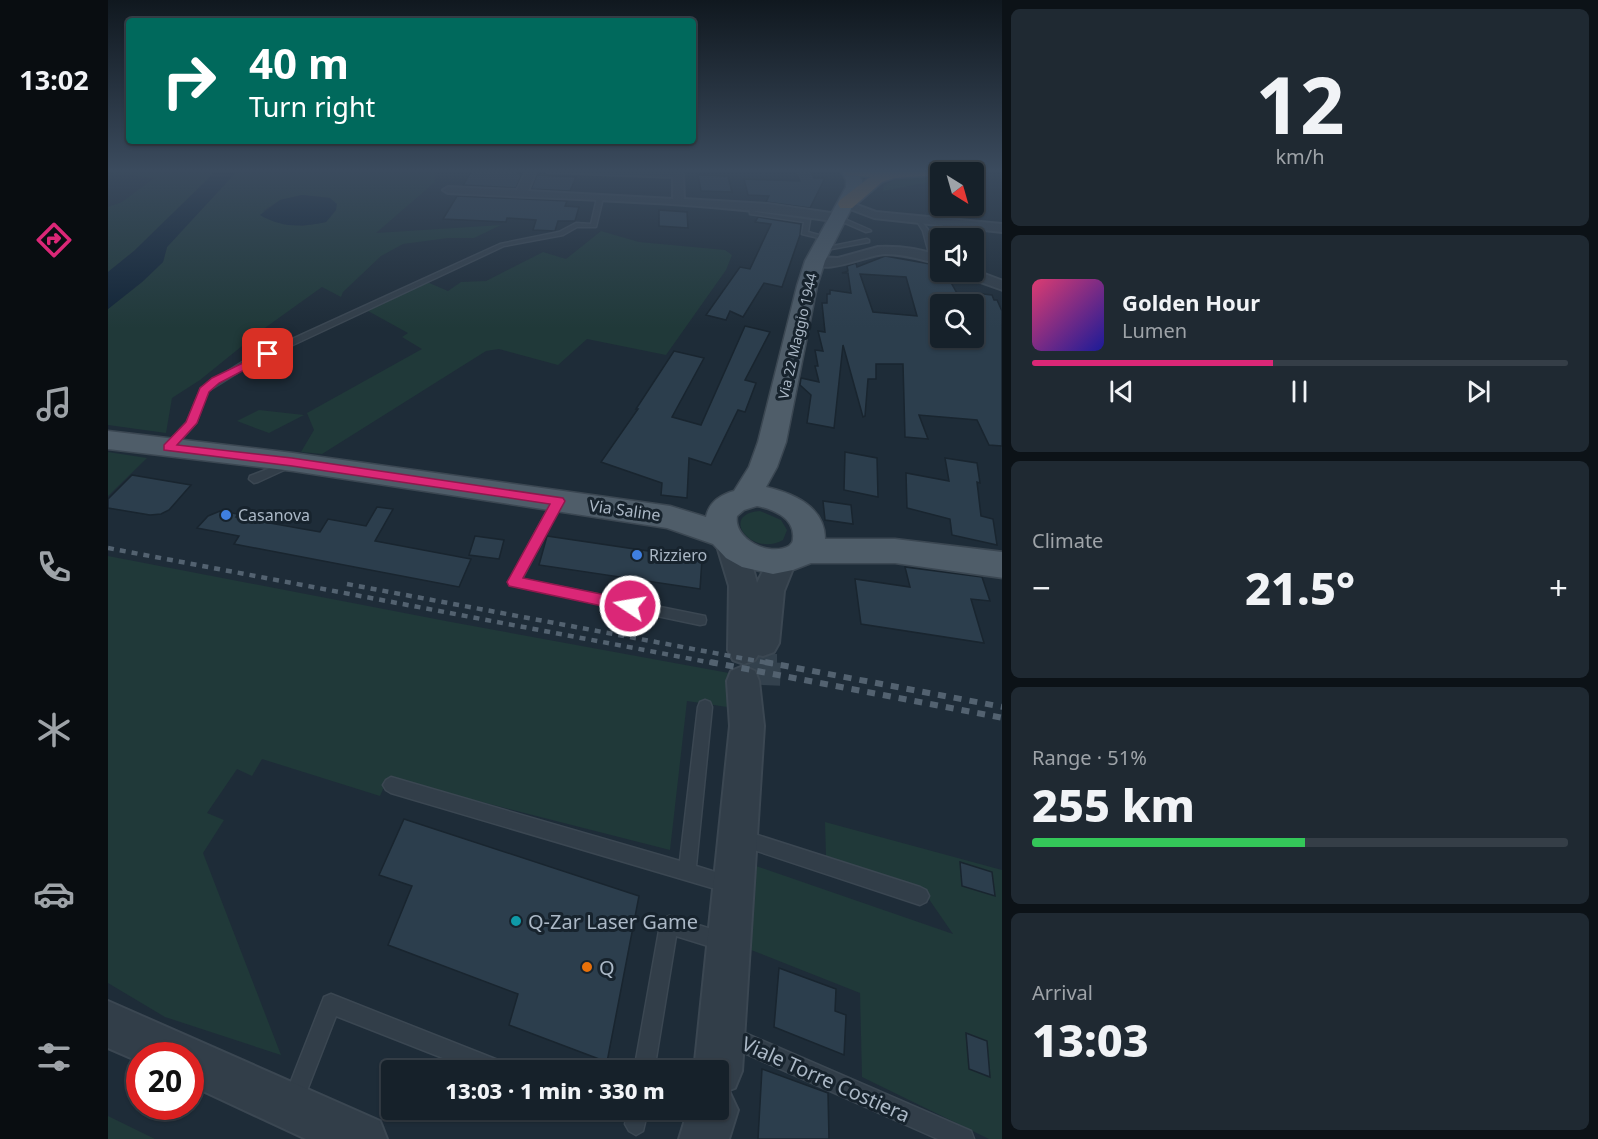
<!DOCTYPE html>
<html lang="en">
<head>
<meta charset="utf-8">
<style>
	:root { --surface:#16212a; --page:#1f2932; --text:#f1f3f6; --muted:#9ea3a8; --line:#353e47; --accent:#db2777 }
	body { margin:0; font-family:"Noto Sans",sans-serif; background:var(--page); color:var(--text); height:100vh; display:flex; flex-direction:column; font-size:22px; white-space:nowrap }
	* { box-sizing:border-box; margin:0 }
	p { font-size:20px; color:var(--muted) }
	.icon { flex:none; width:33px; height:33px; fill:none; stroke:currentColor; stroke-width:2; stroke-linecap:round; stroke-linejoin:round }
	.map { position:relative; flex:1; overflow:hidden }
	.details { display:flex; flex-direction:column; gap:9px; padding:9px; background:#0c1217; width:596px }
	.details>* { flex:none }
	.hud { position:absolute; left:18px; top:18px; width:570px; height:126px; border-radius:6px; box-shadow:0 2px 4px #0004,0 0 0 2px var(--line); background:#00695c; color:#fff; overflow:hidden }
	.needle { width:39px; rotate:143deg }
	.controls { position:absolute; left:822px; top:162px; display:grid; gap:12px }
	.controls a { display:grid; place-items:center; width:54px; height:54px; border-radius:6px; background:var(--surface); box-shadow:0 2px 4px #0004,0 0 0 2px var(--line); font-size:30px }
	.speed { position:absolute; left:18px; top:1042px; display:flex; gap:12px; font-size:30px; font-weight:700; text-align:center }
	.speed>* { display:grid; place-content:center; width:78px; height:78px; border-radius:50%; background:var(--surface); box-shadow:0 2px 4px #0004,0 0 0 2px var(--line); line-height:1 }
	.speed .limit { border:9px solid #d22; background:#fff; color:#111 }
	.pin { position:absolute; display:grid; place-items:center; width:51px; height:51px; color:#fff; margin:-26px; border-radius:12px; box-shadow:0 3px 9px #0006 }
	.me { position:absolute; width:66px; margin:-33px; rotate:282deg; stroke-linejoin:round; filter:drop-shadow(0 0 4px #0008) }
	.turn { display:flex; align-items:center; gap:21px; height:126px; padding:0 24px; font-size:27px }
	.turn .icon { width:78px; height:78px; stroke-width:2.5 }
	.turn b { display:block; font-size:42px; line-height:51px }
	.big { font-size:45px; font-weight:800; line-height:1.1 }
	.details .tile { flex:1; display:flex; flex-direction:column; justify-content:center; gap:9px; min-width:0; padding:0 21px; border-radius:9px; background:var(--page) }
	.details .dial { align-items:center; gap:0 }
	.dial b { font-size:78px; line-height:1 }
	.song { display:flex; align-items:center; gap:18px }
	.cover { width:72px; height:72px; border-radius:9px; background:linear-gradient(135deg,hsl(340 70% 55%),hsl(240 70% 35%)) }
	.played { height:6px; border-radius:3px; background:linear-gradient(90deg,var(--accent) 45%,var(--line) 45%) }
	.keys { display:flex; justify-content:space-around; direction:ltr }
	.heat { display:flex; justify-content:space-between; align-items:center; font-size:33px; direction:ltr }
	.charge { height:9px; border-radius:4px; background:linear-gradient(90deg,#34c759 51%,var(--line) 0) }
	.trip { position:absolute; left:273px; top:1060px; width:348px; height:60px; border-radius:6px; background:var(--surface); box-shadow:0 2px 4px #0004,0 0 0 2px var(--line); font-weight:800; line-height:60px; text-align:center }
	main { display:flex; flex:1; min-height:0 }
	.tab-bar { display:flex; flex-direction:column; width:108px; justify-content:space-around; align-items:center; background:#090d11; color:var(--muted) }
	.tab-bar .icon { width:42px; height:42px }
	.tab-bar .active { color:var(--accent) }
	.tab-bar b { font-size:27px; color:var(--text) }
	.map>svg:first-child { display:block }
</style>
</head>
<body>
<main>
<nav class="tab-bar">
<b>13:02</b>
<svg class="icon active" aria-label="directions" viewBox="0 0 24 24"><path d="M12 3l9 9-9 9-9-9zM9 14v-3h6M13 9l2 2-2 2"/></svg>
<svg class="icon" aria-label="music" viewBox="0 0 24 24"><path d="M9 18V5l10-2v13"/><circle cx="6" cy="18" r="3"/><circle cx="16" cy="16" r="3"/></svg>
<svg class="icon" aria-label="phone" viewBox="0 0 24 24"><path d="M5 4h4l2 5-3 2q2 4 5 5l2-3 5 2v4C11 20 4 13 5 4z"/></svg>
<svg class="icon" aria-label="climate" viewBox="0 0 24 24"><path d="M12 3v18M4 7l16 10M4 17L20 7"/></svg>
<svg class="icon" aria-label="car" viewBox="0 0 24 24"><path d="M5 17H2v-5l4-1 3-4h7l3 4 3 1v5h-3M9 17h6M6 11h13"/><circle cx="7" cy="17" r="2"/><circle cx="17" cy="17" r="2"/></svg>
<svg class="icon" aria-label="filters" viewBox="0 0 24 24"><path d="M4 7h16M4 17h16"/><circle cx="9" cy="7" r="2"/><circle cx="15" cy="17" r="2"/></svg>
</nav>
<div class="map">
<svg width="895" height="1139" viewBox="0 0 895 1139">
	<rect width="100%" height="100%" fill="#1e2c38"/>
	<g fill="#203939" fill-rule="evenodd">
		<polygon points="0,169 108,169 102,177 26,251 0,272 0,207 14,202 46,178 0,173"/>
		<path d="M131 169H327V182L268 233 393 225 366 238H340L295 244 273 256 235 292 233 297 214 287 154 330 92 380 64 398 58 433 0 425V309L34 282 55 262 59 247ZM194 195 222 198 228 210 218 222 194 226 155 211 172 200Z"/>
		<polygon points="832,174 832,180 775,191 776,185 793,177"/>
		<polygon points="493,231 531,242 617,250 624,255 618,270 558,355 479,339 450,365 391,349 378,351 214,454 193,452 206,430 199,413 314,349 294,337 300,333 260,311 319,282 340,291 353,282 378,281 435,252 458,259"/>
		<polygon points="151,410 196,415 161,433 129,421"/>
		<polygon points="0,452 39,458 0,496"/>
		<path d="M652 511 673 520 679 530 675 540C644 558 610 514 652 511Z"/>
		<polygon points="0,556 343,622 621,673 619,707 579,701 562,850 280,778 272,796 154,759 144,776 129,769 99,813 116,820 95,853 173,1055 57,1017 0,983"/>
		<polygon points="717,822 894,870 894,1139 881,1139 754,1077 752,993 638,948 645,865 845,934 814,889 718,856"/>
		<polygon points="0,1116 47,1139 0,1139"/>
	</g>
	<g fill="#112436">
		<polygon points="108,169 131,169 59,247 55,262 34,282 0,309 0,272 26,251 102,177"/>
		<path d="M194 195 222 198 229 204 228 210 218 222C194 227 174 228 152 215L172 200Z"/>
	</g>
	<g fill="#2c3e4d" stroke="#19252f" stroke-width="1.5" fill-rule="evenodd">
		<polygon points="365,169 413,169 410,174 414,174 408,188 355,185"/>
		<polygon points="686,169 701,169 706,178 717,178 702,208 658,202 661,196 640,195 636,179 692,181"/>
		<polygon points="429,175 468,177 462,191 423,189"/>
		<polygon points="590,175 620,176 624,192 593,191"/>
		<polygon points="349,196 459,201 457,206 471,207 467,221 450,221 447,231 425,230 428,220 399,218 398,222 335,219"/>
		<polygon points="551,210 579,212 580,228 551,226"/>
		<polygon points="650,217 693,224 692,235 674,287 656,283 635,317 622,311 618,320 598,315 632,267 642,269 663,224 647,222"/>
		<path d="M777 256 822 264 825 269 837 272 855 304H832V338H866V293L884 295 886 300H889L894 311V446L881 445 869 420 811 415 820 439 797 437 795 364H768V379H760L757 416 755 417 735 345 726 428 699 423 703 395 692 385 693 378 711 382 707 366H710L707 350 715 351 710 331 717 332 714 303H719V294H722V290L743 293 740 273H734L740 271 739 266 748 263 749 267ZM752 274 798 277 809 316 765 312Z"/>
		<polygon points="637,326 662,332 637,380 648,383 637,412 630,410 603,465 581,458 579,498 553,495 554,483 493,462 530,409 528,409 566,351 596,358 564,417 593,425"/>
		<polygon points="737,452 769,458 770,497 736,490"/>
		<polygon points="837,458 869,463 872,483 869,482 873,516 885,519 889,545 844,535 842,519 799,508 798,473 841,481"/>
		<polygon points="24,475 83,485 61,510 53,514 42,515 0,508 0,499"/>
		<polygon points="715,501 743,505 745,524 717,520"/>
		<polygon points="269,507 285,509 267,541 363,559 351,587 126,544 131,536 89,528 100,516 112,511 130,514 128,517 212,532 220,519 258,526"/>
		<polygon points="367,536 396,540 391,559 361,555"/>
		<polygon points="439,536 594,559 592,589 431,565"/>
		<polygon points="797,567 874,577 882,601 863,599 876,643 753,624 747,579 802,587"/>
		<polygon points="296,819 531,896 499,1062 401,1025 410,994 280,945 304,886 271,875"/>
		<polygon points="852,862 884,872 887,896 854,886"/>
		<polygon points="671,968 728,989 727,1011 738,1015 736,1055 666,1027"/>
		<polygon points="858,1033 879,1041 882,1077 861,1069"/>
		<polygon points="654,1069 720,1093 721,1139 650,1139"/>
	</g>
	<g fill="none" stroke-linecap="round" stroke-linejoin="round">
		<polyline stroke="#33414d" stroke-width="28" stroke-dasharray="28 14" stroke-linecap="butt" points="655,664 655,654"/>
		<polyline stroke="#33414d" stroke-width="36" stroke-dasharray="36 18" stroke-linecap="butt" points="654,685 655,662"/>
		<g stroke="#3b4752" stroke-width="3">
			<g id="service">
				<polygon points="492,196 495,198 488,227 469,227 455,235 396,246 142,365 100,391 88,423 64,450 60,451 55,448 79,422 93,388 136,361 392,244 451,232 468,223 483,224 489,198"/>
				<polygon points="641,205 645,205 647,212 702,220 700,232 722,238 719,240 694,234 696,222 642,214"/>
				<polygon points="730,216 762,230 763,231 758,232 728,219 728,217"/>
				<polygon points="807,218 811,218 821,231 828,255 832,254 832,258 825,259 822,257 815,231"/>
				<polygon points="837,220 840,222 845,238 839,238 834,222"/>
				<polygon points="759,239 761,240 761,242 713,251 710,249"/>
				<polygon points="183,460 187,461 188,463 187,465 150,482 146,483 141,479 142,476"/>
				<polygon points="450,497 455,501 414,579 592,615 597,616 598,620 597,624 592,625 402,585 400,582 402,579 446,498"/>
				<polygon points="597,700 602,702 604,707 588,866 627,878 630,884 627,890 621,893 283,793 278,790 275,785 278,780 283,777 572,861 590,707 592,702"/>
				<polygon points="634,830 812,887 818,890 821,896 818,902 812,905 634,846 628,844 626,838 628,832"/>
				<polygon points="561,916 613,932 619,935 622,941 619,947 613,950 568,936 546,1071 526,1071 552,925 555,919"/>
				<polygon points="223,994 400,1064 403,1071 368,1071 228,1016 193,1106 186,1109 179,1106 176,1099 216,997"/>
				<polygon points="623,1027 863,1131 866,1139 830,1139 616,1044 613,1037 616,1030"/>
				<polygon points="520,1110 540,1110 535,1131 528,1135 521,1131 517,1124"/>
			</g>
		</g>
		<g stroke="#3b4752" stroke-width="4">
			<g id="minor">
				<path d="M419 169H429L420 191 565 199V177L440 172 435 169 570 171 575 174 576 199 660 204 730 214 736 218 730 222C601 201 470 200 340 193L335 190 340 187 409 190Z"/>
				<polygon points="738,201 768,212 895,224 895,232 766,218 734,206 732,204"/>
				<path d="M770 247C792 246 812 249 832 256V264C814 260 797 254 777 254 757 255 717 277 700 261L707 257 730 258Z"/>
				<polygon points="866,270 895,281 895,290 853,275 851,272"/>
			</g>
		</g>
		<g stroke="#3b4752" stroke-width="4">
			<g id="tertiary">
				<polygon points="623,536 633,539 643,561 649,583 664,553 674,550 684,553 688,561 676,591 671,643 666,652 655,656 650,655 647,660 636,664 625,660 620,650 621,586 609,546 613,539"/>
				<polygon points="635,666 647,671 651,681 656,726 634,1071 627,1088 619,1091 622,1093 630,1110 621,1139 571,1139 580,1110 610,1110 610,1071 586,1071 622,726 619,681 623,671"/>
				<polygon points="0,1001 272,1121 279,1139 198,1139 82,1085 82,1056 32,1056 32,1062 0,1048"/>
			</g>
		</g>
		<g stroke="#3b4752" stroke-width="3">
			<path id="primary" d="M732 169H747L754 180V187L717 261 709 286 678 442 669 467 658 487C684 493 717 506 717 539H787L895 552V578L787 563H703L685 570 665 574 634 567 618 558 605 544 559 528 185 471 0 449V431L185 453 562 506 598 517C601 502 612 495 626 491L641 467 650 442 689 286 697 261 738 187V180ZM649 506C665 509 687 518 685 538 685 542 684 543 681 546 661 557 625 539 629 516L636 510Z"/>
		</g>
		<g stroke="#3c4853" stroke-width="3">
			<polygon id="motorway" points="738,169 862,169 858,172 832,172 832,175 786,178 774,182 744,208 732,208 730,204 732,200 762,177 738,175 735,172"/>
		</g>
		<use href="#service" fill="#323e49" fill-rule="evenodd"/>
		<use href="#minor" fill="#323e49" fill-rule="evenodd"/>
		<use href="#tertiary" fill="#323e49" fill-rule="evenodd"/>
		<use href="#primary" fill="#4f5d69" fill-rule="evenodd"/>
		<use href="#motorway" fill="#705f4e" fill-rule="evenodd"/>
		<g stroke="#536270" stroke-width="4.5" stroke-dasharray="6 6" stroke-linecap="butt">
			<polyline points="0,548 610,664"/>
			<polyline points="239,584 665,664"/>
		</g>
		<g stroke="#536270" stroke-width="6" stroke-dasharray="8 8" stroke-linecap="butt">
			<polyline points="602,662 895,718"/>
			<polyline points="657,662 895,707"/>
		</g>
	</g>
	<linearGradient id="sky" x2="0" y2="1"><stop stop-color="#10181f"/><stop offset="0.52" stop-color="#3b4b5e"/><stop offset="1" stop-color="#3b4b5e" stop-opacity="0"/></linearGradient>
	<rect width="895" height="328" fill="url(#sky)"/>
	<polygon fill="#db2777" stroke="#8e194d" stroke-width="1.5" points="160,351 165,354 163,356 111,383 101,392 89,423 69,445 184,458 455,498 457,501 415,578 522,600 527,602 529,606 527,610 522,612 401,586 399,582 442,504 184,466 56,450 56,445 78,422 92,388 104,378"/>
	<g fill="#3f7fe0" stroke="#17232d" stroke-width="2">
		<circle cx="118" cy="515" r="6"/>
		<circle cx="529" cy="555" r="6"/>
	</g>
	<circle fill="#0f9aa8" stroke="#17232d" stroke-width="2" cx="408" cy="921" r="6"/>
	<circle fill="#e8710a" stroke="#17232d" stroke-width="2" cx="479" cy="967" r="6"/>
	<g text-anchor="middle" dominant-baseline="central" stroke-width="6" stroke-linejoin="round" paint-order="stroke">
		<g font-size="14" fill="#abb8c6" stroke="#17232d">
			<text transform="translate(689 336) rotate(-77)">Via 22 Maggio 1944</text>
		</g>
		<g font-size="16" fill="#abb8c6" stroke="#17232d">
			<text transform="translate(517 510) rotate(8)">Via Saline</text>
		</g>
		<g font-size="16" fill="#abb8c6" stroke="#17232d" text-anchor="start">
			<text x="130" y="515">Casanova</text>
			<text x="541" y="555">Rizziero</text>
		</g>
		<g font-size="20" fill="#abb8c6" stroke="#17232d" text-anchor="start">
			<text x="420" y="921">Q-Zar Laser Game</text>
			<text x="491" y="967">Q</text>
		</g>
		<g font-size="20" fill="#abb8c6" stroke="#17232d">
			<text transform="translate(718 1079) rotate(24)">Viale Torre Costiera</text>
		</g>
	</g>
</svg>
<div class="controls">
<a><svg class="needle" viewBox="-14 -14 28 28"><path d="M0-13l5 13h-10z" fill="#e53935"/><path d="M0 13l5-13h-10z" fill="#9ea3a8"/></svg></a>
<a><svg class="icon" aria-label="sound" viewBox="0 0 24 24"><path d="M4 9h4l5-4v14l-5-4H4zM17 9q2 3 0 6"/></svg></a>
<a><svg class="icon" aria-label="search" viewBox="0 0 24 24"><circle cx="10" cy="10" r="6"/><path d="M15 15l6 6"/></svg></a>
</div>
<div class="speed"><div class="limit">20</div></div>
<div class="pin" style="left:160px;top:354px;background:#d93025"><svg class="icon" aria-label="arrive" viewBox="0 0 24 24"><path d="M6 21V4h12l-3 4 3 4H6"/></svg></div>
<svg class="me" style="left:522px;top:606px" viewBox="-20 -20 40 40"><circle r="17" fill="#db2777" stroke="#fff" stroke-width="3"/><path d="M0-11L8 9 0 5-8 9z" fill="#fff"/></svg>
<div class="trip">13:03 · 1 min · 330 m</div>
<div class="hud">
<div class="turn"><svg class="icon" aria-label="right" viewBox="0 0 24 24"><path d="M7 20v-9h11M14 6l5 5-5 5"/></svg><div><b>40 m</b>Turn right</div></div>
</div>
</div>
<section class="details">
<div class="tile dial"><b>12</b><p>km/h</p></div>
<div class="tile">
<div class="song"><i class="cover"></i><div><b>Golden Hour</b><p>Lumen</p></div></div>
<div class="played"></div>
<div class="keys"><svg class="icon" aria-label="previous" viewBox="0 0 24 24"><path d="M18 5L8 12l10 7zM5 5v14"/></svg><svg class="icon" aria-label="pause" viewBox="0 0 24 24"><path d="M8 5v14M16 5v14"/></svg><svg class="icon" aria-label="next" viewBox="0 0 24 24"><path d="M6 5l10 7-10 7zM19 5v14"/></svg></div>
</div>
<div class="tile"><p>Climate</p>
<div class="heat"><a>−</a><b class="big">21.5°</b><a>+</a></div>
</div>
<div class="tile"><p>Range · 51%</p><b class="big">255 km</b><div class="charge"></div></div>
<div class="tile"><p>Arrival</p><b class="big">13:03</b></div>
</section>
</main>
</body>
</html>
